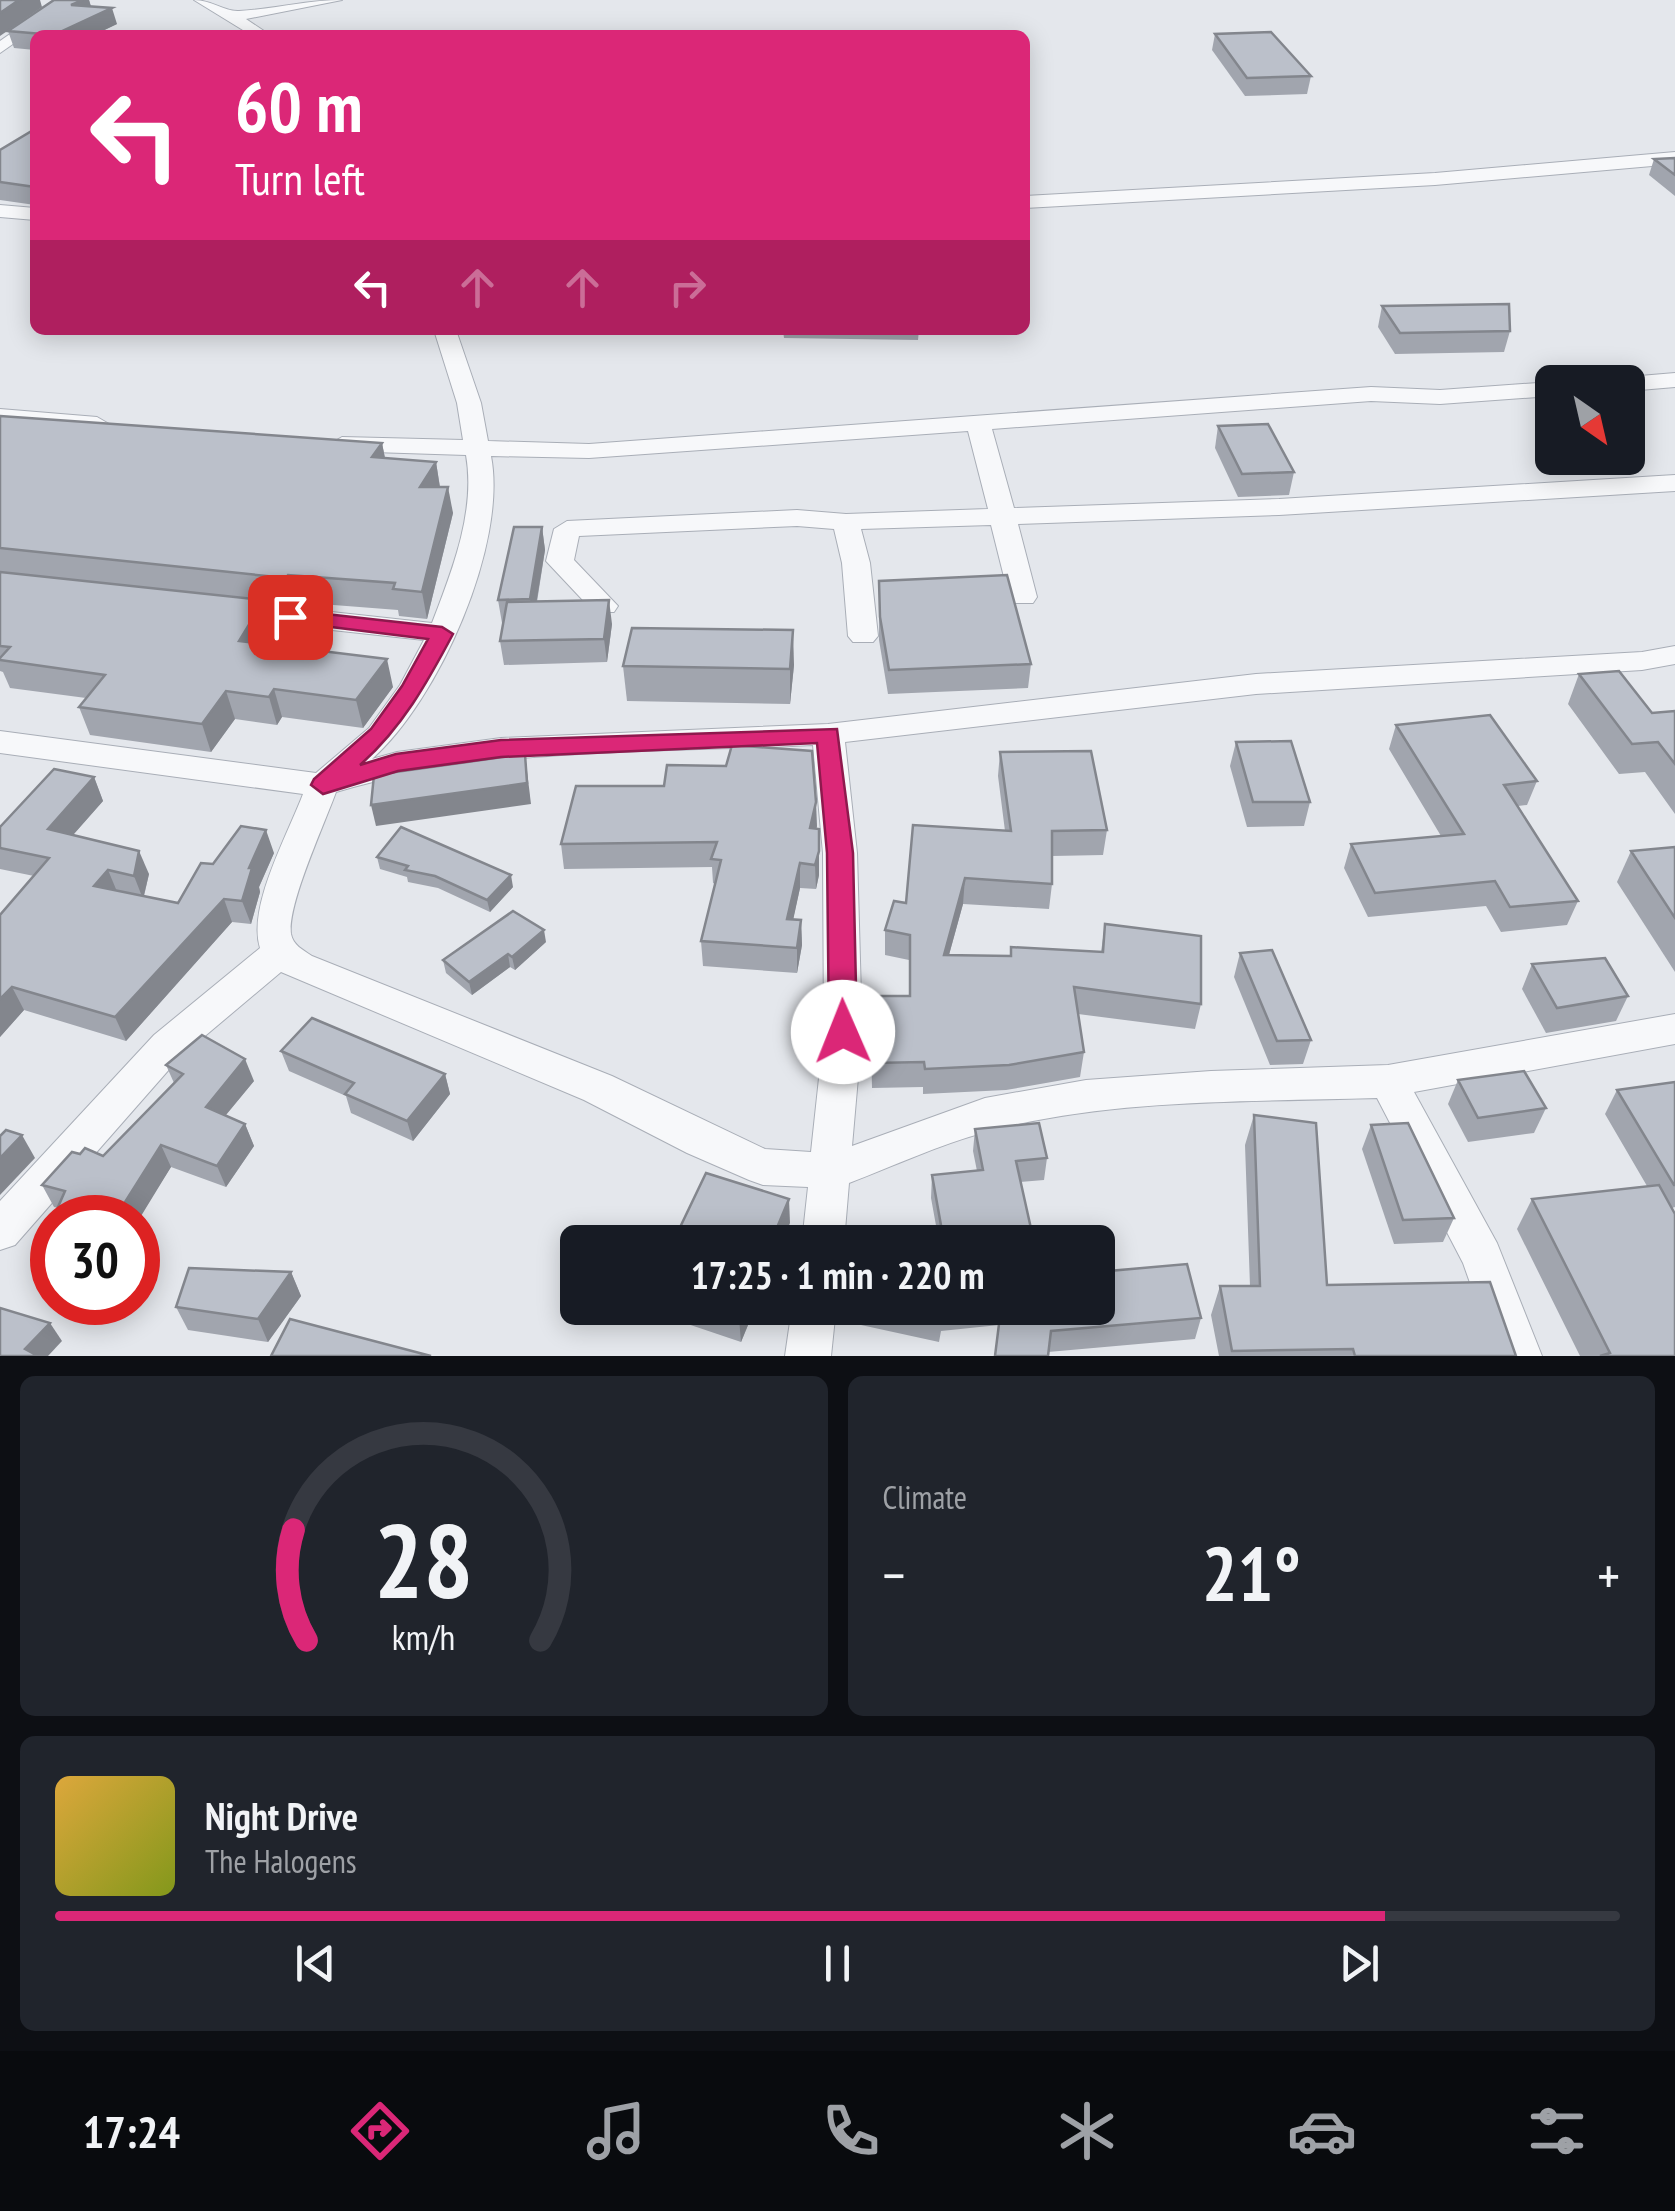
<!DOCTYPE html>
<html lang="en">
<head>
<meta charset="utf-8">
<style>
	:root { --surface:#171b24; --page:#20242c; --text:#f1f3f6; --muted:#9ea1a6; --line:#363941; --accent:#db2777 }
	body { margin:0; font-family:"PT Sans Narrow",sans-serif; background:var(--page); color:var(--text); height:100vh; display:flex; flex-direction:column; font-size:38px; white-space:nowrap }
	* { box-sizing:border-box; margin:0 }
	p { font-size:32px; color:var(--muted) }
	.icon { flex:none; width:55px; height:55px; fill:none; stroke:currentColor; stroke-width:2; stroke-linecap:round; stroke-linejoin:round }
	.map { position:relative; height:1356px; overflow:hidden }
	.details { display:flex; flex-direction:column; gap:20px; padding:20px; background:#0d0f14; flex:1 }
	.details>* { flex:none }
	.banner { position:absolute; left:30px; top:30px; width:1000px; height:305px; border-radius:15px; box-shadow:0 5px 25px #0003; background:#db2777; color:#fff; overflow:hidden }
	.needle { width:65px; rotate:146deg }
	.tools { position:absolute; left:1535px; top:365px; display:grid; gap:20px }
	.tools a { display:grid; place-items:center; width:110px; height:110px; border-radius:15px; background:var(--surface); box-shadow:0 5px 25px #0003; font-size:50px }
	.speed { position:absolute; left:30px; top:1195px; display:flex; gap:20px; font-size:50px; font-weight:700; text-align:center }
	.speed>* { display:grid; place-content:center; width:130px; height:130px; border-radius:50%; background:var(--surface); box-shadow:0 5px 25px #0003; line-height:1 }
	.speed .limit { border:15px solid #d22; background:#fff; color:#111 }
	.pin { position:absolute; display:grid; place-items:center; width:85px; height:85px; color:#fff; margin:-42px; border-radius:20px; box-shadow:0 5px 15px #0006 }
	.me { position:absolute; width:110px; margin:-55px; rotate:359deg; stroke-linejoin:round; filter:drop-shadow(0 0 8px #0008) }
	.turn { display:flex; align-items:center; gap:35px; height:210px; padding:0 40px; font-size:45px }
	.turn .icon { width:130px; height:130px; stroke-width:2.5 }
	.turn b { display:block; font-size:70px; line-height:85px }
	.lanes { display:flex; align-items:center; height:95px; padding:0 40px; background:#0003; justify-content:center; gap:50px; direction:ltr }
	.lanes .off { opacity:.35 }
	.big { font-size:75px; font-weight:700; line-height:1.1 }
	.details .tile { flex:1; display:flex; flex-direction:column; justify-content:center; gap:15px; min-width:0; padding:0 35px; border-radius:15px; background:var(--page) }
	.details .dial { align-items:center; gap:0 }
	.dial svg { height:260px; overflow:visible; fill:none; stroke:var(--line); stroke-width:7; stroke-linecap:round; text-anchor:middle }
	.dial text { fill:var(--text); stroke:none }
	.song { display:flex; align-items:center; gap:30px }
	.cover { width:120px; height:120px; border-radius:15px; background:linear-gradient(135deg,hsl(40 70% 55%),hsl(70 70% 35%)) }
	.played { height:10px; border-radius:5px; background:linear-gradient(90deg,var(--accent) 85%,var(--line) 85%) }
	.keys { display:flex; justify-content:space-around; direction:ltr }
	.heat { display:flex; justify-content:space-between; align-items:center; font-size:55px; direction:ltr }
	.details .tiles { flex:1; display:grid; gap:20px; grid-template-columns:1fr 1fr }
	.tile:last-child { grid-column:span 2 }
	.trip { position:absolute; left:560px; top:1225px; width:555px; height:100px; border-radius:15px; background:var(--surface); box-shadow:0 5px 25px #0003; font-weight:700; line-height:100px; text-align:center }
	.menu { display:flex; height:160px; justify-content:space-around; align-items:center; background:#090b0e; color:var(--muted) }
	.menu .icon { width:70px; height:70px }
	.menu .selected { color:var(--accent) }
	.menu b { font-size:45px; color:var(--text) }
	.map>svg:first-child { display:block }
</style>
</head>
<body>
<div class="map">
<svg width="1675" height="1356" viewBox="0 0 1675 1356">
	<rect width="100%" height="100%" fill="#e4e7ec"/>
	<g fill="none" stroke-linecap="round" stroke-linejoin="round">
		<g stroke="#a9aeb7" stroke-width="2">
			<g id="minor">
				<polygon points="59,0 76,0 0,53 0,41"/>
				<path d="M194 0C212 0 225 12 239 11 274 9 307 0 342 0L246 19 270 35H251Z"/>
				<polygon points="1675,152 1675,164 1435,185 1025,208 1025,196 1435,173"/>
				<polygon points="0,205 35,208 35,220 0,217"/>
				<path d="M434 330H456L481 403 488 441 589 444 1371 387 1440 390 1552 382H1554L1552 396 1440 404 1371 401 992 429 1014 508 1279 499 1675 475V491L1279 515 1018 524 1037 597 1033 603H1013L1009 597 991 525 861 529 870 563 878 636 873 642H853L848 636 842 563 834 529 797 526 579 536 574 560 618 606 614 612H594L546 561 554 529 567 521 797 510 846 514 988 509 968 431 589 458 491 456C508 544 438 701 372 759L397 752 501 738 828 724 1256 674 1642 652 1675 646V664L1642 670 1256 694 845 742 857 853 862 1032 852 1146 985 1098 1086 1080 1211 1071 1388 1065 1675 1014V1044L1414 1092 1497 1243 1542 1356H1496L1463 1263 1377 1098C1251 1102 1109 1098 986 1132 940 1144 894 1166 849 1183L844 1242H802L808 1187 763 1185 749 1180 687 1153 584 1100 281 972 180 1057 15 1245 0 1250V1201L154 1035 260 948C247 907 288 834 303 794L0 753V731L316 773 369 728 400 685 424 640 231 619 221 616 217 610 221 604 231 601 432 623C452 571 476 511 466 455L342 451 330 444 342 437 463 440 457 403ZM813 745 823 853 824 1032 811 1152 765 1149 612 1076 312 956C303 950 293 945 291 934 287 905 325 823 336 792 489 746 655 753 813 745Z"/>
				<polygon points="1675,373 1675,387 1628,391 1628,382 1617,382 1628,377"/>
				<polygon points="0,409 97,417 109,424 97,431 0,423"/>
				<polygon points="792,1308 836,1308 831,1356 785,1356"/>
			</g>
		</g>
		<use href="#minor" fill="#f7f8fa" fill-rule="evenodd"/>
	</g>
	<g fill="#a1a5ae">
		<polygon points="54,0 89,0 91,6 117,24 94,35 35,35 35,50 14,48 8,31"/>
		<polygon points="1215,34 1311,76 1307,94 1245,96 1212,50"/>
		<polygon points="35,129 35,205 0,200 0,150"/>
		<polygon points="1675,158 1675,196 1649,175 1654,159"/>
		<polygon points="1382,306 1510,331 1504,352 1395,354 1378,327"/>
		<polygon points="783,330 919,330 918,340 784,338"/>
		<polygon points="0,416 382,443 385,458 436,462 440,487 453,513 427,619 399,616 398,610 295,602 293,605 265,602 272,627 263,644 393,687 363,728 282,717 277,725 235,719 211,752 90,735 79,707 86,698 10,688 3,672 0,671"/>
		<polygon points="1218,426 1294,472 1289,495 1238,497 1215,448"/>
		<polygon points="542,527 545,550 537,602 612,624 607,662 504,665 500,641 503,623 502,623 498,600"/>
		<polygon points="879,581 1031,664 1028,688 888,694 879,640"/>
		<polygon points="794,665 790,704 627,701 623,666"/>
		<polygon points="1579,674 1652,713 1675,711 1675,814 1645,772 1619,774 1568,704"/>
		<polygon points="1396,725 1537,781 1527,805 1518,806 1578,901 1567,925 1501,932 1486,906 1368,917 1344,868 1351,844 1441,836 1389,749"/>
		<polygon points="1236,742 1310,802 1304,826 1247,827 1230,766"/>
		<polygon points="1000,752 1107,830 1103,855 1052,856 1052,884 1049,909 963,904 949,955 1010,956 1011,947 1101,952 1105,924 1201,1004 1195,1029 1078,1014 1084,1052 1080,1077 1006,1090 923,1094 923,1087 872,1088 870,996 909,996 909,960 885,955 885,930 906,903 1005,831 998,776"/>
		<polygon points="94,777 103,801 73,835 149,874 144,896 178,903 213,864 274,853 259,887 260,892 251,924 232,922 126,1041 24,1010 0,1037 0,915 34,876 0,869 0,827"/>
		<polygon points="817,826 816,829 819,829 819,875 816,889 800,888 793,919 801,920 802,945 797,973 703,966 701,941 715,884 713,883 712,867 564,869 561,844"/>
		<polygon points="1675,847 1675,972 1617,882 1631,851"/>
		<polygon points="377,857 513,887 490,912 438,888 408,882 407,877 380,869"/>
		<polygon points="546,942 515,970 510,967 472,995 446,973 443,960"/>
		<polygon points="1240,953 1311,1040 1303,1064 1270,1065 1234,977"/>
		<polygon points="1532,964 1628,996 1616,1021 1546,1033 1522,989"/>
		<polygon points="281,1051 445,1074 450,1094 413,1141 351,1113 346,1096 289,1071"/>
		<polygon points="166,1065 254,1081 226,1115 245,1124 254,1146 226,1187 171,1167 138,1218 64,1218 58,1208 54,1207 42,1185 80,1154 103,1156 174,1083"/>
		<polygon points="1458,1080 1546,1108 1534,1133 1468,1142 1448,1104"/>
		<polygon points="1675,1082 1675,1207 1672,1208 1675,1356 1580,1356 1517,1229 1532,1199 1647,1186 1605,1114 1617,1090"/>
		<polygon points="1254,1115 1327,1285 1516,1356 1219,1356 1211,1315 1220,1286 1250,1286 1245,1145"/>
		<polygon points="1371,1125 1454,1218 1443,1242 1394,1244 1362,1149"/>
		<polygon points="975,1129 1047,1158 1044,1180 1020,1182 1034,1242 939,1242 931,1198 932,1175 977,1171 973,1151"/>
		<polygon points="291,1272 301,1296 268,1342 188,1330 176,1307"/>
		<polygon points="654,1308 755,1308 741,1342 655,1313"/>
		<polygon points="861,1308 1098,1308 1201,1318 1195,1339 1048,1352 999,1325 941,1331 939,1342 861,1325"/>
	</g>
	<g fill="#83868d">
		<polygon points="19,0 40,0 42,7 0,36 0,13"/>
		<polygon points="83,0 89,0 93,14 71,5"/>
		<polygon points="112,8 117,24 94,35 54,35"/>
		<polygon points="382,443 387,469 372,457"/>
		<polygon points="436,462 440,488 420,487"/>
		<polygon points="448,487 453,513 427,619 422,592"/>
		<polygon points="542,527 545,550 533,623 530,599"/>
		<polygon points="288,575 295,602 293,605 286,578"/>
		<polygon points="264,600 272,627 248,668 239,641"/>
		<polygon points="609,600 612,624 607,662 604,639"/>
		<polygon points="793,630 794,665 790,704 790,669"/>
		<polygon points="387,659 393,687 363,728 356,700"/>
		<polygon points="274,689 282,717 277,725 269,697"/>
		<polygon points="226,691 235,719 211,752 202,724"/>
		<polygon points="525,754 531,804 376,826 371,805"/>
		<polygon points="94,777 103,801 58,852 48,829"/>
		<polygon points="816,802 817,826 811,852 810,828"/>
		<polygon points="266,830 274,853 259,887 260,892 251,924 242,901 249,868"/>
		<polygon points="139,851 149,874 143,899 134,876"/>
		<polygon points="819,851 819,875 816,889 815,865"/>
		<polygon points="800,863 800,888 788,944 787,919"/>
		<polygon points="108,870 118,894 94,886"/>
		<polygon points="511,875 513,887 490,912 487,900"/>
		<polygon points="965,878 963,904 942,980 944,955"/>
		<polygon points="224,899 232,922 126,1041 115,1017"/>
		<polygon points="801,920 802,945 797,973 797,948"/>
		<polygon points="544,930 546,942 515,970 512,957"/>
		<polygon points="508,954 510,967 472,995 469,982"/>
		<polygon points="12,987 24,1010 0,1037 0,999"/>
		<polygon points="245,1059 254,1081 215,1128 206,1107"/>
		<polygon points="445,1074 450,1094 413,1141 407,1121"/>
		<polygon points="245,1124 254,1146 226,1187 217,1166"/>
		<polygon points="22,1135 35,1158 0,1195 0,1158"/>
		<polygon points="161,1145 171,1167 138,1221 138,1218 115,1218"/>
		<polygon points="789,1199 790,1223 782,1242 771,1242"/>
		<polygon points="291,1272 301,1296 268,1342 258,1319"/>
		<polygon points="744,1308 755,1308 741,1342 739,1318"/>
		<polygon points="50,1323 62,1341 48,1356 30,1356 25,1349"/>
	</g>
	<g fill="#bbc0ca" stroke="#83868d" stroke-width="2.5">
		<polygon points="0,0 19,0 0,13"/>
		<polygon points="54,0 83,0 71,5 112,8 54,35 8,31"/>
		<polygon points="1271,32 1311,76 1247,78 1215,34"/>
		<polygon points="35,129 35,187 0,182 0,150"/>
		<polygon points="1675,158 1675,175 1654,159"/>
		<polygon points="1509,304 1510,331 1400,333 1382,306"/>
		<polygon points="0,416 382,443 372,457 436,462 420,487 448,487 422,592 393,589 395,583 288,575 286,578 0,548"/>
		<polygon points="1268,424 1294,472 1242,474 1218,426"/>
		<polygon points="514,527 542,527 530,599 498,600"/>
		<polygon points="0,572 264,600 239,641 387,659 356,700 274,689 269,697 226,691 202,724 79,707 105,675 0,660 0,658 10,647 0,646"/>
		<polygon points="1007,575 1031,664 889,670 880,617 879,581"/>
		<polygon points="609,600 604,639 500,641 507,602"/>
		<polygon points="632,628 793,630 790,669 623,666"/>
		<polygon points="1619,671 1652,713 1675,711 1675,764 1658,742 1632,744 1579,674"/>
		<polygon points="1490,715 1537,781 1504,785 1578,901 1510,907 1495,881 1375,893 1351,844 1464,834 1396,725"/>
		<polygon points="1291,741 1310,802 1253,802 1236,742"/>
		<polygon points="732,745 812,751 816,802 810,828 819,829 819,851 815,865 800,863 787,919 801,920 797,948 701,941 721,860 711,859 717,842 561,844 576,786 664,786 667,765 726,766"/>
		<polygon points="1091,751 1107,830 1052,831 1052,884 965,878 944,955 1011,956 1011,947 1103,952 1105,924 1201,936 1201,1004 1074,987 1084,1052 1009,1065 925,1069 924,1062 873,1063 870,996 910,996 910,935 885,930 894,901 906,903 913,825 1011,831 1000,752"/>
		<polygon points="525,754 527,783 371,805 374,775"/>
		<polygon points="54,769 94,777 48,829 139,851 134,876 108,870 94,886 178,903 201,863 213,864 241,826 266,830 249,868 252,868 242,901 224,899 115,1017 12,987 0,999 0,915 49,858 0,848 0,827"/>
		<polygon points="401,827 511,875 487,900 435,876 405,870 408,866 377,857"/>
		<polygon points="1675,847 1675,918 1631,851"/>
		<polygon points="513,911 544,930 512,957 508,954 469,982 443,960"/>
		<polygon points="1272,950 1311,1040 1277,1041 1240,953"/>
		<polygon points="1605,958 1628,996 1557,1008 1532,964"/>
		<polygon points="312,1018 445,1074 407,1121 345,1094 354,1083 281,1051"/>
		<polygon points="202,1035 245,1059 206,1107 245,1124 217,1166 161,1145 115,1218 98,1218 58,1207 65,1191 42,1185 72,1152 80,1154 85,1148 103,1156 183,1074 166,1065"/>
		<polygon points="1524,1071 1546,1108 1478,1118 1458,1080"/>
		<polygon points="1675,1082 1675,1185 1674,1185 1617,1090"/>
		<polygon points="1254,1115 1316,1123 1327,1285 1490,1282 1516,1356 1355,1356 1353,1349 1232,1351 1220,1286 1260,1286"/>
		<polygon points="1039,1123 1047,1158 1016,1161 1034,1242 944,1242 932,1175 983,1170 975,1129"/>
		<polygon points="1408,1123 1454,1218 1403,1220 1371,1125"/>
		<polygon points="6,1130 22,1135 0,1158 0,1136"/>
		<polygon points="706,1173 789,1199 771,1242 673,1242"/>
		<polygon points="1659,1185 1675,1214 1675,1356 1600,1356 1610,1353 1532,1199"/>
		<polygon points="1187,1264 1201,1318 1051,1331 1048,1356 995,1356 1001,1308 1098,1308 1098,1272"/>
		<polygon points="189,1268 291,1272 258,1319 176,1307"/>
		<polygon points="0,1308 50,1323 25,1349 38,1356 0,1356"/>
		<polygon points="706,1308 744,1308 739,1318"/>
		<polygon points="881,1308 966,1308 943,1310 941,1321"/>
		<polygon points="290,1319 431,1356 271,1356"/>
	</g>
	<path fill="#db2777" stroke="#8e194d" stroke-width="2.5" d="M290 610 442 627 453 634C427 683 402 728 360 765L396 754 501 740 837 729 853 853 857 1032 853 1040 843 1043 833 1040 829 1032 827 853 817 743 501 757 398 771 323 794 311 785 314 779 371 729 402 686 428 639 283 621 279 617 283 612Z"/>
</svg>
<div class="tools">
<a><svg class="needle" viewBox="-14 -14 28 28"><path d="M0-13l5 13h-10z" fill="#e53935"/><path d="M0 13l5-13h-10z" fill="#9ea1a6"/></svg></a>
</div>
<div class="speed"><div class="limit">30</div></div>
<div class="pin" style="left:290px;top:617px;background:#d93025"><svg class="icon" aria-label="arrive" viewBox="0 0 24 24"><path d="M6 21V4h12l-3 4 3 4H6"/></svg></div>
<svg class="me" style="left:843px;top:1032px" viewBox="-20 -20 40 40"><circle r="19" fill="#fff"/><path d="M0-13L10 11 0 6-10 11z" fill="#db2777"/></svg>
<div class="trip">17:25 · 1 min · 220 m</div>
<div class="banner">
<div class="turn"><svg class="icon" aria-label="left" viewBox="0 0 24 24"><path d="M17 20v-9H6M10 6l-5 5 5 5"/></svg><div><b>60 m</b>Turn left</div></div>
<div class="lanes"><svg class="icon" aria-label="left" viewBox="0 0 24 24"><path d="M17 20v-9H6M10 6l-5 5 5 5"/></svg><svg class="icon off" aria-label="ahead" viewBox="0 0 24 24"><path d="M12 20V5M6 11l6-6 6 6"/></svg><svg class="icon off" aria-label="ahead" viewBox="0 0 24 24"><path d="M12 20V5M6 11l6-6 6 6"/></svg><svg class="icon off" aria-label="right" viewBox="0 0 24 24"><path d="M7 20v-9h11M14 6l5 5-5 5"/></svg></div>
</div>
</div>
<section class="details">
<div class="tiles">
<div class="tile dial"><svg viewBox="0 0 100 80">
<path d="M14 69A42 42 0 1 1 86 69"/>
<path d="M14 69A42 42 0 0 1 10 35" stroke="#db2777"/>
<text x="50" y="56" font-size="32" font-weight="700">28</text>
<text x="50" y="72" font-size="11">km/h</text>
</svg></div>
<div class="tile"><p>Climate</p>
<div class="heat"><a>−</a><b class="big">21°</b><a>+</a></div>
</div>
<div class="tile">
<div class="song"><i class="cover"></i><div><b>Night Drive</b><p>The Halogens</p></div></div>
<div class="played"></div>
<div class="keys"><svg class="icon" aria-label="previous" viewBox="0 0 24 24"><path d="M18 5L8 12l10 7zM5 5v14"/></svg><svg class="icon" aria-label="pause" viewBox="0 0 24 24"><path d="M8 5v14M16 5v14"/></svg><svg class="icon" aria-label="next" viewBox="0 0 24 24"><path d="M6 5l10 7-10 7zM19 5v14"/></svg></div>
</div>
</div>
</section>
<nav class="menu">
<b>17:24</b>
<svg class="icon selected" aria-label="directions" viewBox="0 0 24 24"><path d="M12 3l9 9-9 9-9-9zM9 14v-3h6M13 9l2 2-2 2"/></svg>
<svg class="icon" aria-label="music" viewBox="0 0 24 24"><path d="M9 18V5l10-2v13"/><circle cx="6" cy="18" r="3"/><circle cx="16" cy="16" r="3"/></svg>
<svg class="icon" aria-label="phone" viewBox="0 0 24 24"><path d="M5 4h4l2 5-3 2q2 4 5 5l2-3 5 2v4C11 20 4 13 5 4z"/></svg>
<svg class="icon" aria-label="climate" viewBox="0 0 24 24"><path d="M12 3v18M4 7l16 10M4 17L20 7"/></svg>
<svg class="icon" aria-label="car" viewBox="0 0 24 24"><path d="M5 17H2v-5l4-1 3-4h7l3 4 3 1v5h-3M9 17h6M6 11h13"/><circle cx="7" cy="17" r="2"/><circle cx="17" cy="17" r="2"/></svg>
<svg class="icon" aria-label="filters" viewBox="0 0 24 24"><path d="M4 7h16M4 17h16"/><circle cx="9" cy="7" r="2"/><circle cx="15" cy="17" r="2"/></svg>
</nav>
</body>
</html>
